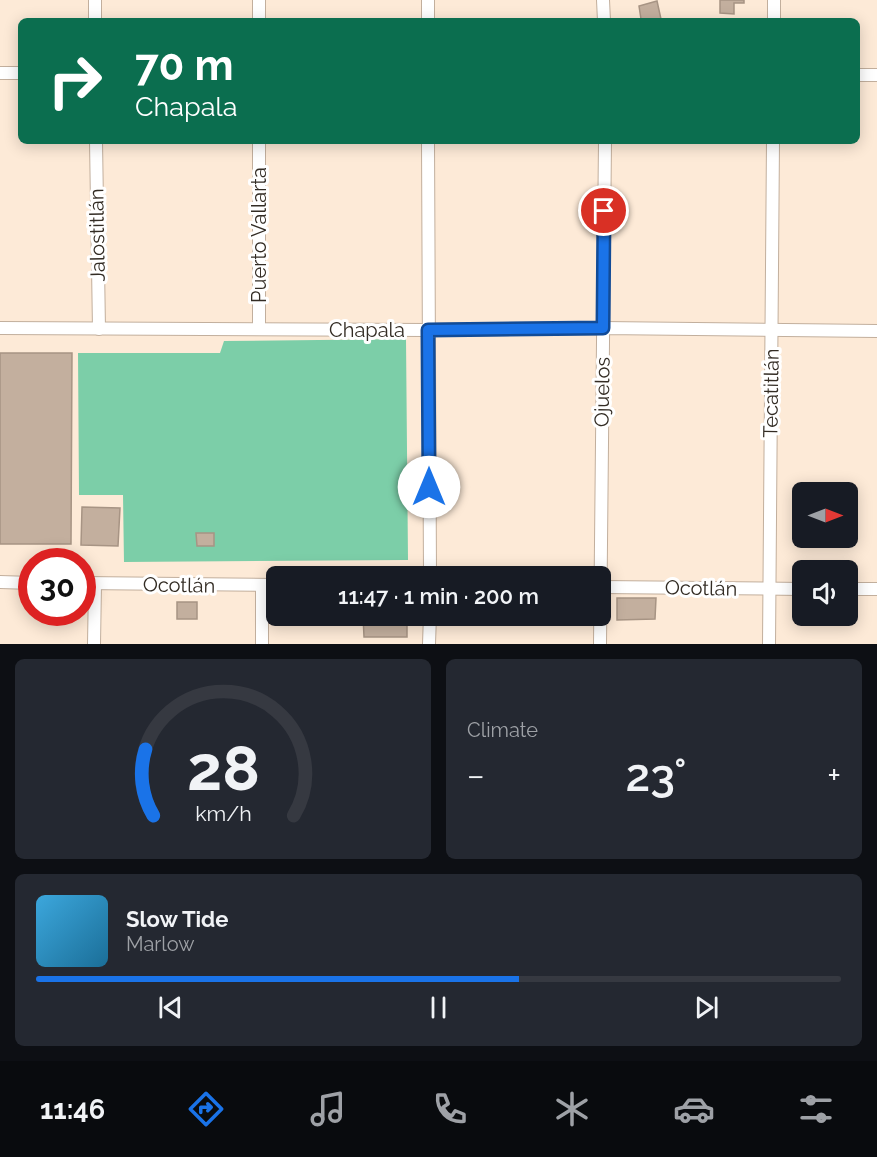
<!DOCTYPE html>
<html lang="en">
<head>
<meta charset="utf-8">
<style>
	:root { --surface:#171b24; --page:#242831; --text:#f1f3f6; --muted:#9ea1a6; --line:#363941; --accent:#1a73e8 }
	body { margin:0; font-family:Raleway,sans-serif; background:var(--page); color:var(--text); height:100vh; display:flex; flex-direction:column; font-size:22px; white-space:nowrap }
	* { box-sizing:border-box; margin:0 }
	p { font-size:20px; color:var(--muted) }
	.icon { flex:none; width:33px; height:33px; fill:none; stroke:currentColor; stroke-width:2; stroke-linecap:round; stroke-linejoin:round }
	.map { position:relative; height:644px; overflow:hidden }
	.sheet { display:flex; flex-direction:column; gap:15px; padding:15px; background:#0d0f14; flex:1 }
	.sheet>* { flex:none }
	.hud { position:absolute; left:18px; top:18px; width:842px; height:126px; border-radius:9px; box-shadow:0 3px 15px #0003; background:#0b6e4f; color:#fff; overflow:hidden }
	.needle { width:39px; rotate:90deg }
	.controls { position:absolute; left:792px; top:482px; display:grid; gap:12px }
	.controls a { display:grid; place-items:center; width:66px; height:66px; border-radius:9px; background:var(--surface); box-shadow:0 3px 15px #0003; font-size:30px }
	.speed { position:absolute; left:18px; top:548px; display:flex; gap:12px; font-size:30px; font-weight:700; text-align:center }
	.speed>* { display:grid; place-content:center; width:78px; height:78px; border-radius:50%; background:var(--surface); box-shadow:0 3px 15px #0003; line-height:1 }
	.speed .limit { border:9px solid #d22; background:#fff; color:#111 }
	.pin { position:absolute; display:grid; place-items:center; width:51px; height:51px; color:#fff; margin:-26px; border:3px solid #fff; border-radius:50%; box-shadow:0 2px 6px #0007 }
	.me { position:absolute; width:66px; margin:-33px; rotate:0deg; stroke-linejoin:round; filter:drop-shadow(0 0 4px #0008) }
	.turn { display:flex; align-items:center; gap:21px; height:126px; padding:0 18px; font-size:27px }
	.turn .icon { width:78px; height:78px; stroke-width:2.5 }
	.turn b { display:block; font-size:42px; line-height:51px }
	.big { font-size:45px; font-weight:600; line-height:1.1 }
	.sheet .tile { flex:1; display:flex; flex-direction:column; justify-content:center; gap:9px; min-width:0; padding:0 21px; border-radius:9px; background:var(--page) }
	.sheet .dial { align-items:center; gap:0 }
	.dial svg { height:156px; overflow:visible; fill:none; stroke:var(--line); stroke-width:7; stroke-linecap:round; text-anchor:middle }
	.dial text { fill:var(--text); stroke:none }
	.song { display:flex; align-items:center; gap:18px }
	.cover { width:72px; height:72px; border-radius:9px; background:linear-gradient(135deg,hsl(200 70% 55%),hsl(200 70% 35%)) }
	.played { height:6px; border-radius:3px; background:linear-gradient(90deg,var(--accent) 60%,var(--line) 60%) }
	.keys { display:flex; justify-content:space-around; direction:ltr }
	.heat { display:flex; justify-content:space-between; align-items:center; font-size:33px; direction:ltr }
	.sheet .tiles { flex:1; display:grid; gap:15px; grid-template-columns:1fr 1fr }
	.tile:last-child { grid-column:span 2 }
	.trip { position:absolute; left:266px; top:566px; width:345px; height:60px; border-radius:9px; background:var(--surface); box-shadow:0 3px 15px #0003; font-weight:600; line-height:60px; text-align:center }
	.menu { display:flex; height:96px; justify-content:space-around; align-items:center; background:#090b0e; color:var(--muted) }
	.menu .icon { width:42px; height:42px }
	.menu .selected { color:var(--accent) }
	.menu b { font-size:27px; color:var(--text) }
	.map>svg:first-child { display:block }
</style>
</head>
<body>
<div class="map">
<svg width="877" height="644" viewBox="0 0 877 644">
	<rect width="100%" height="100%" fill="#fdead7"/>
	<polygon fill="#7ccea8" points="406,339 408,560 124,562 123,495 79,495 78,353 220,353 224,341"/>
	<g fill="#c3af9e" stroke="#a79484" stroke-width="1.5">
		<polygon points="720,0 744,0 744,3 734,3 734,14 720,13"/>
		<polygon points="657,1 661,19 626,21 641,19 639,6"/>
		<polygon points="0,353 72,353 71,544 0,544"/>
		<polygon points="82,507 120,508 118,546 81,545"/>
		<polygon points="196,533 214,533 214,546 197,546"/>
		<polygon points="617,598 656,598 655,619 617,620"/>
		<rect x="177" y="602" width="20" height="17"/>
		<polygon points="363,615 407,615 407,637 364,637"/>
	</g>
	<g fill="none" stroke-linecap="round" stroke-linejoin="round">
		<g stroke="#c2af9d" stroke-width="14">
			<g id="minor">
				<polyline points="259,0 259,21"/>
				<polyline points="428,0 428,21"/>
				<polyline points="603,0 604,21"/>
				<polyline points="95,21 95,0"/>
				<polyline points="774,21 774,0"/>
				<polyline points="0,73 21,73"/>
				<polyline points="856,75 877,75"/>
				<polyline points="96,141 99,329"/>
				<polyline points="259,141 259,329"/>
				<polyline points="428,141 430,576"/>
				<polyline points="0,328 428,330 603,328 877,331"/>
				<polyline points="0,582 32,583"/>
				<polyline points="82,583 276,585"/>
				<polyline points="600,587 802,589"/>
				<polyline points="848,589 877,589"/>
				<polyline points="94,644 95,584"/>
				<polyline points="262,644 262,586"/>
				<polyline points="429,644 430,615"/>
				<polyline points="600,644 605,141"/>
				<polyline points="769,644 773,141"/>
			</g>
		</g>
		<use href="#minor" stroke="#fff" stroke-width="12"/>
	</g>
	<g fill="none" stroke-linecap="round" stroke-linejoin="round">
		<g stroke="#114b97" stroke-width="15">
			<polyline id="route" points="429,487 428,330 603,328 604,211"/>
		</g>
		<use href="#route" stroke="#1a73e8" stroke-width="10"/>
	</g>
	<g text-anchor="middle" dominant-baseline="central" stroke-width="6" stroke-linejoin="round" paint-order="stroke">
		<g font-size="20" fill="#332c24" stroke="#fff">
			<text transform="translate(97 235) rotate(-91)">Jalostitlán</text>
			<text transform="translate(259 235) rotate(-90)">Puerto Vallarta</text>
			<text x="367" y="330">Chapala</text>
			<text transform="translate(602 392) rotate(-89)">Ojuelos</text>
			<text transform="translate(771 393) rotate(-89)">Tecatitlán</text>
			<text transform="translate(179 585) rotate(1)">Ocotlán</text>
			<text transform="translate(701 588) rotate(1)">Ocotlán</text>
		</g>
	</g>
</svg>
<div class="controls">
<a><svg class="needle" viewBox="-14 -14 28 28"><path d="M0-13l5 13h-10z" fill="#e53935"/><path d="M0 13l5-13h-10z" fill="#9ea1a6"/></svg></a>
<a><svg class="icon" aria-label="sound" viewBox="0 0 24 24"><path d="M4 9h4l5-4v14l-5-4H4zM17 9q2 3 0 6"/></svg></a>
</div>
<div class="speed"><div class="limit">30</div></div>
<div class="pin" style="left:604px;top:211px;background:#d93025"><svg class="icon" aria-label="arrive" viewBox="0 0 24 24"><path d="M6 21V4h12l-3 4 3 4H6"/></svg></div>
<svg class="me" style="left:429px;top:487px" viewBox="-20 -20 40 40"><circle r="19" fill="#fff"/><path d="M0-13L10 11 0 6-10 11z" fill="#1a73e8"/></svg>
<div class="trip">11:47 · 1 min · 200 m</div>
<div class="hud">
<div class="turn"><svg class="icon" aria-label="right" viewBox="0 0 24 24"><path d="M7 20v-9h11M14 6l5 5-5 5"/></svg><div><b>70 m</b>Chapala</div></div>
</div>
</div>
<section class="sheet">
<div class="tiles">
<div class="tile dial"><svg viewBox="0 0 100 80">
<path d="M14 69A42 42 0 1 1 86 69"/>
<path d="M14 69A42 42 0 0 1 10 35" stroke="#1a73e8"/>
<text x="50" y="56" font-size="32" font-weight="700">28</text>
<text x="50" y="72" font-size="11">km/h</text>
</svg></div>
<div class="tile"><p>Climate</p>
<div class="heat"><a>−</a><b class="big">23°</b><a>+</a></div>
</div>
<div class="tile">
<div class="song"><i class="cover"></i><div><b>Slow Tide</b><p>Marlow</p></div></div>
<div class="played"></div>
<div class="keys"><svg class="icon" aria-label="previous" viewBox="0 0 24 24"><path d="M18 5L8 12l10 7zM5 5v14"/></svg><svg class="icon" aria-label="pause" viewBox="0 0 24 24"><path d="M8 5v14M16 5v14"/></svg><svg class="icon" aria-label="next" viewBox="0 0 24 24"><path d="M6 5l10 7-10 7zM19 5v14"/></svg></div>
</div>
</div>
</section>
<nav class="menu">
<b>11:46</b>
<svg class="icon selected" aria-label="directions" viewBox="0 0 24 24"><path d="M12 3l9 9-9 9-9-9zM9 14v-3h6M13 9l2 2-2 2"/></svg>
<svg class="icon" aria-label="music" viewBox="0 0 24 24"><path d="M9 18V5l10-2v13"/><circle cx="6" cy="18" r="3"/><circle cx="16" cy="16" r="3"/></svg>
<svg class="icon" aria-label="phone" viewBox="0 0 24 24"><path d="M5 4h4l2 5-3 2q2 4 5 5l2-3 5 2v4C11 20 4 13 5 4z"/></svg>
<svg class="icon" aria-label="climate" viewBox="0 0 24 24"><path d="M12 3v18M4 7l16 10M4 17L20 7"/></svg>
<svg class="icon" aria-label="car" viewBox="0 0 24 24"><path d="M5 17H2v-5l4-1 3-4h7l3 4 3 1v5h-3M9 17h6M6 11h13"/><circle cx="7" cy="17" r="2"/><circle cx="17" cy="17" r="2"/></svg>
<svg class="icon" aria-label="filters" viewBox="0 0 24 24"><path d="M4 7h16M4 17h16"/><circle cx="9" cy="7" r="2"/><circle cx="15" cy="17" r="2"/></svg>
</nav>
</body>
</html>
